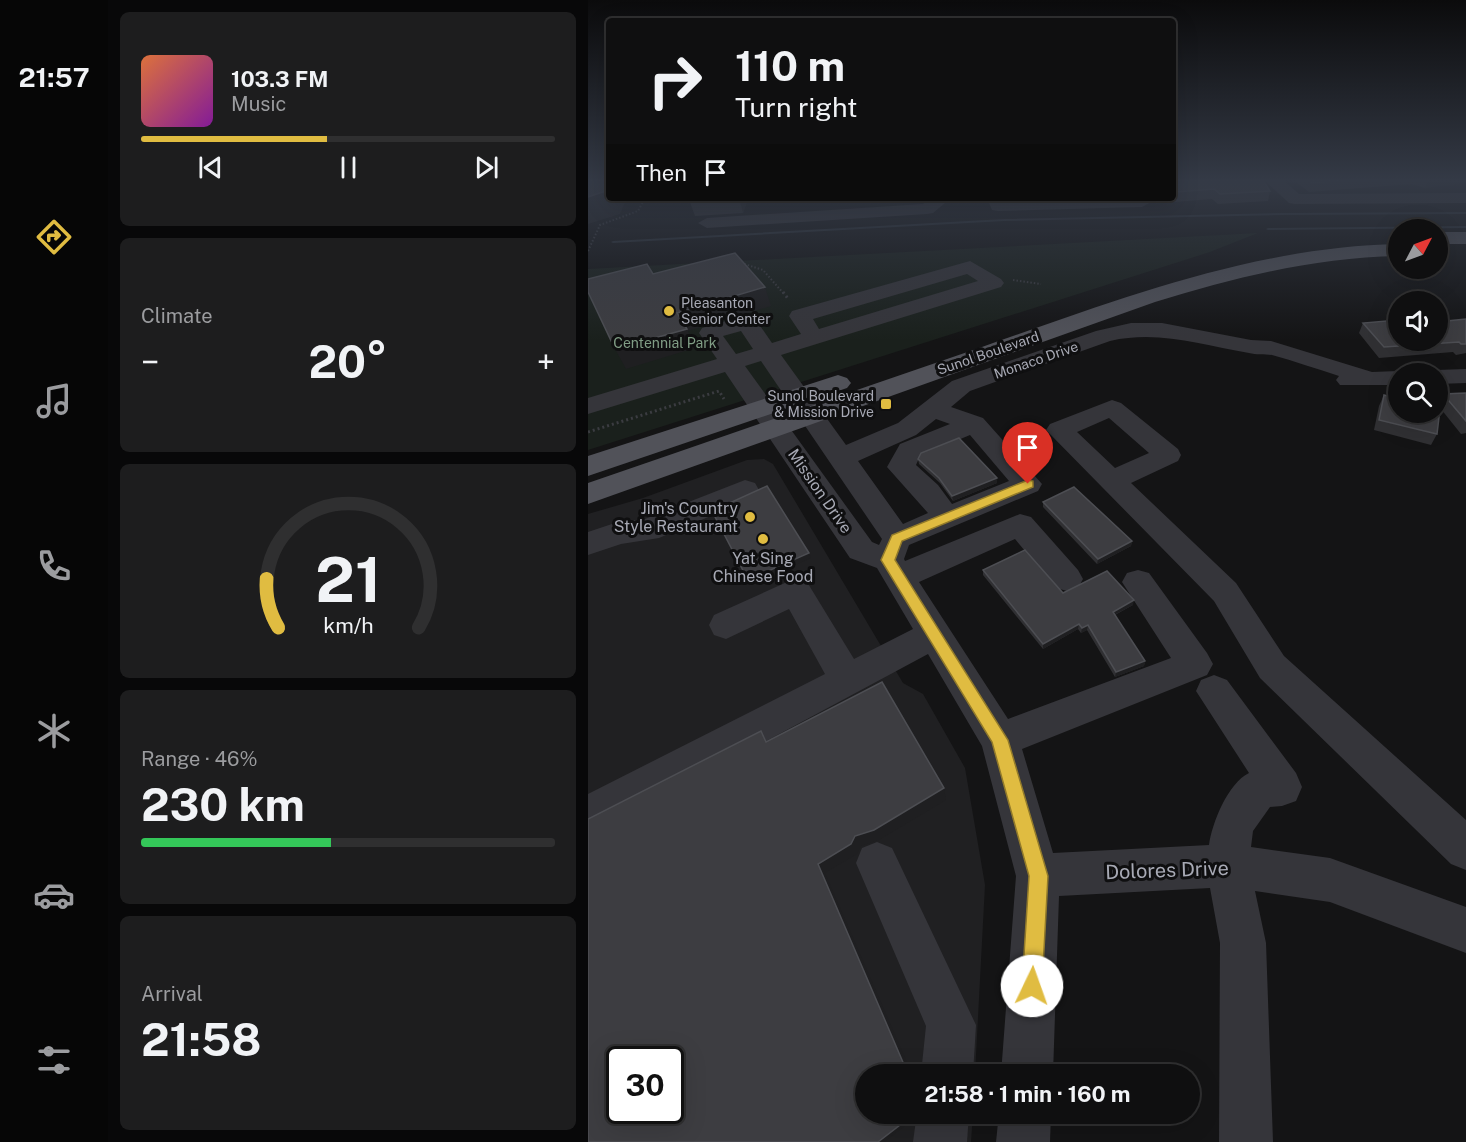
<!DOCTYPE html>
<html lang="en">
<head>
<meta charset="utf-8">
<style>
	:root { --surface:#0f0f10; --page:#1d1d1e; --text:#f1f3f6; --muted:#9b9c9f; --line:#2f2f30; --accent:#e0bc41 }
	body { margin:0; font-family:"Public Sans",sans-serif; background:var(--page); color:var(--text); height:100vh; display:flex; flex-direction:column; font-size:22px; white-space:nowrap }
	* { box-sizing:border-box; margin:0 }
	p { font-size:20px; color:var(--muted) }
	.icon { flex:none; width:33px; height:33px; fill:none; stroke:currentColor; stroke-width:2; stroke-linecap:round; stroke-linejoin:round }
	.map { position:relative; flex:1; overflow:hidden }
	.side { display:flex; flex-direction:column; gap:12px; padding:12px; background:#080809; width:480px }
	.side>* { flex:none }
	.top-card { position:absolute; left:18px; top:18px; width:570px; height:183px; border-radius:6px; box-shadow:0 6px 24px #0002,0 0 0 2px var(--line); background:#0f0f10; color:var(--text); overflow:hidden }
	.needle { width:39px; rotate:49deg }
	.controls { position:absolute; left:800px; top:219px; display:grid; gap:12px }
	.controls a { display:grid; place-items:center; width:60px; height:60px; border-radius:50%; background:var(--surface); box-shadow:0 6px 24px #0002,0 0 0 2px var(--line); font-size:30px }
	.speed { position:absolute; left:18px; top:1046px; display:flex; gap:12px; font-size:30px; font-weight:700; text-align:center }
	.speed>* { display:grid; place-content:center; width:78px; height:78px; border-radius:50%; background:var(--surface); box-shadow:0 6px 24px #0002,0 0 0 2px var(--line); line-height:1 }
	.speed .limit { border:3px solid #111; border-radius:9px; background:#fff; color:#111 }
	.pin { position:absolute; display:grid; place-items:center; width:51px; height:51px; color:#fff; margin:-62px -26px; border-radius:50% 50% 50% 0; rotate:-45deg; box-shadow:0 0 6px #0007 }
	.pin .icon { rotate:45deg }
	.me { position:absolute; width:66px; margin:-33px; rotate:3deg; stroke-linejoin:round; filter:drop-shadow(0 0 4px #0008) }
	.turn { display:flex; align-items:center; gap:21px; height:126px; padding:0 30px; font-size:27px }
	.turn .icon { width:78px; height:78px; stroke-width:2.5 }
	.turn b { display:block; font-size:42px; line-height:51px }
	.then { display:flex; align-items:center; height:57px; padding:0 30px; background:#0003; gap:12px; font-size:22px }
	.big { font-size:45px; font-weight:700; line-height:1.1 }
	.side .tile { flex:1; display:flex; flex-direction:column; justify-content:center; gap:9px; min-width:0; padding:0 21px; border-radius:9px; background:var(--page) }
	.side .dial { align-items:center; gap:0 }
	.dial svg { height:156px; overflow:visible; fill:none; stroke:var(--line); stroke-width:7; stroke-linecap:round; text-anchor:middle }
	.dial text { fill:var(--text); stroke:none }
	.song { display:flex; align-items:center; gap:18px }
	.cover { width:72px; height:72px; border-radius:9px; background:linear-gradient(135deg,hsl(20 70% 55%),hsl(290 70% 35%)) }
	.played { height:6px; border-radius:3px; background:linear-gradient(90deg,var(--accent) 45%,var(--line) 45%) }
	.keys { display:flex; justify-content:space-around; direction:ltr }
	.heat { display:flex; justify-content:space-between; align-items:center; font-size:33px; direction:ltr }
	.charge { height:9px; border-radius:4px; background:linear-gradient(90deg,#34c759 46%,var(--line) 0) }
	.trip { position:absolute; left:267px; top:1064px; width:345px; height:60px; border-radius:30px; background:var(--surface); box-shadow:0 6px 24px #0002,0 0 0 2px var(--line); font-weight:700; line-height:60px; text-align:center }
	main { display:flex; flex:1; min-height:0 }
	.tabs { display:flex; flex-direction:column; width:108px; justify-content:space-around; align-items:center; background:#060606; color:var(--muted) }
	.tabs .icon { width:42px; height:42px }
	.tabs .on { color:var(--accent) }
	.tabs b { font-size:27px; color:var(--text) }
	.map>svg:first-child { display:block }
</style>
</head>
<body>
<main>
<nav class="tabs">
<b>21:57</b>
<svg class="icon on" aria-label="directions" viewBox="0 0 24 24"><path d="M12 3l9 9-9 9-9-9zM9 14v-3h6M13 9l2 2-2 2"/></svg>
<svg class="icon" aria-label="music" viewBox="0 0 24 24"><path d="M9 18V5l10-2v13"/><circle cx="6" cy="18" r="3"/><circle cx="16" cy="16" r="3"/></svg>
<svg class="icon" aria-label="phone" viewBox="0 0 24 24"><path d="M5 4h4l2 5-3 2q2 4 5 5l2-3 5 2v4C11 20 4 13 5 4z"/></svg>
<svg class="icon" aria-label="climate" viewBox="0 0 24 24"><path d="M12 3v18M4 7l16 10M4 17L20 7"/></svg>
<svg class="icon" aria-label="car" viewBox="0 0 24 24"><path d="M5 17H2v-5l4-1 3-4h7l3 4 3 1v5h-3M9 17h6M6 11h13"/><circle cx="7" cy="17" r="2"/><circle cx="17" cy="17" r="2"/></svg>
<svg class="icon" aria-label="filters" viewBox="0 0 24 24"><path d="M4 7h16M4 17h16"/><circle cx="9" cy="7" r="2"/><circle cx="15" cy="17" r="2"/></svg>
</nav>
<section class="side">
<div class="tile">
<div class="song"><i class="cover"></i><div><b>103.3 FM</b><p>Music</p></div></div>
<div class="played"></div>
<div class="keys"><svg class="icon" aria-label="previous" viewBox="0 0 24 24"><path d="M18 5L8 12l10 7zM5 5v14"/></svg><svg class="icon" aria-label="pause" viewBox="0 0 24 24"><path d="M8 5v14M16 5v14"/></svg><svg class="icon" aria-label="next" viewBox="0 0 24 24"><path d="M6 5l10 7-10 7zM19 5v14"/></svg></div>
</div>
<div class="tile"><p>Climate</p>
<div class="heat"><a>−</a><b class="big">20°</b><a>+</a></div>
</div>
<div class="tile dial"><svg viewBox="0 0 100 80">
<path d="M14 69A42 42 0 1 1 86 69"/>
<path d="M14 69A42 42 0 0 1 8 44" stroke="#e0bc41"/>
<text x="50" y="56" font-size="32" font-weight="700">21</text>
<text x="50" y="72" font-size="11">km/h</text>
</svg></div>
<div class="tile"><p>Range · 46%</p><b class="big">230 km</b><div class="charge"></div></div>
<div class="tile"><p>Arrival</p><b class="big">21:58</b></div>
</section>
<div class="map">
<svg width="878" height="1142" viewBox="0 0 878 1142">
	<rect width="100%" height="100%" fill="#141415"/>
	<path fill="#202022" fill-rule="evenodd" d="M176 459 185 464 315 683 335 694 377 768 397 885 387 1074H278V1113H385L383 1142H0V514L55 498 159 460ZM32 1059H82V1110H32Z"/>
	<polygon fill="#1a201c" points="670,233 622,252 0,450 0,269"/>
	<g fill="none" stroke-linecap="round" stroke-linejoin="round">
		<g fill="#2b3138" fill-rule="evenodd">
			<polygon points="878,212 878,214 694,215 416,221 25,243 23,242 25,241 416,219 694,213"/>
			<polygon points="878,226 878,228 680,230 678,229 680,228"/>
		</g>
		<g stroke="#3b3c41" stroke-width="2" stroke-dasharray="1.5 2" stroke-linecap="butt">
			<polyline points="0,251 12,225 50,211 57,198"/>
			<polyline points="153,263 175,270 196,294"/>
			<polyline points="425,280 453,284"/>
		</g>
		<g stroke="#3b3c41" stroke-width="3" stroke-dasharray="2 3" stroke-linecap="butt">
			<polyline points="195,292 201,300"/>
			<polyline points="0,432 131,391 136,399"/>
		</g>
		<g fill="#35353a" fill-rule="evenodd">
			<polygon points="676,180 695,180 711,194 878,193 878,203 707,204 701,203"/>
			<polygon points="344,198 363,198 345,213 339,214 119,228 110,223 119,218 335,204"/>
			<polygon points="399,198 415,198 417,201 560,198 563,202 554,207 410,211 404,210"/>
			<path d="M382 261 413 279 416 283 413 287 193 355 258 445 310 423 364 381 508 331 543 323H574L663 340 683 341 784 372 810 371 819 374H810V385H752L748 380 751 376C729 369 706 361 684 355 676 354 668 355 661 353 613 345 571 330 522 341L382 391 363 407 395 418 454 484 450 491 321 545 316 559 317 561 432 514 443 517 490 570 495 579 490 588 479 591 468 588 427 539 331 582 420 719 583 658 534 582 539 573 550 570 561 573 619 653 625 664 619 675 434 749 465 853 621 845C624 823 640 783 661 773L608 691 613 680 626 675 639 680 708 773 714 787 708 801 694 806 682 807 665 831 663 847 742 858 878 907V953L742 902 667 891 678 943 685 1142H631L632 943 622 888 471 896 465 1074H413L428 876 394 746 340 654 0 837V794L237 674 201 609 138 639 126 635 121 625 126 615 208 578 219 582 266 659 325 629 289 568 262 558 137 372 0 414V398L129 359 111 333 114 328 158 315 166 317 184 343 213 334 201 316 204 311ZM379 274 390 281 231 329 225 319ZM153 331 165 349 148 354 135 336ZM173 361 294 539 291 545 284 542 157 366ZM348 419 362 424 312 444 299 467 340 513 315 524 270 461 328 435ZM382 435 421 481 364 504 350 485 328 465 332 456Z"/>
			<polygon points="878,369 878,383 849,384 849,374 839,374 849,370"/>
			<path d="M524 400 533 403 590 449 593 455 590 461 543 483 648 583 696 656 878 820V870L863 864 672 678 626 601 458 430 462 424ZM521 418 561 453 527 468 489 432Z"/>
			<polygon points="157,480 167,483 171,490 167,497 71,538 33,544 0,555 0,532 30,522 57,519"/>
			<polygon points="289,842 304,848 388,1025 385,1074 333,1074 338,1026 268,863 274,848"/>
			<polygon points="329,1113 381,1113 379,1142 325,1142"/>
			<polygon points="411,1113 463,1113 462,1142 408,1142"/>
		</g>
		<g fill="#515259" fill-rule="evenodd">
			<rect x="849" y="232" width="29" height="12"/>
			<path d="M810 244V256C726 258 647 277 567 302L0 504V483C131 438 263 392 394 347 529 300 665 247 810 244Z"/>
			<polygon points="250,375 259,378 263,383 259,388 0,476 0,456"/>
		</g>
	</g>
	<g fill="#303033">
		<polygon points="585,180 682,191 680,201 630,204 624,199 586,202 583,198 585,198"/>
		<polygon points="706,180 878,180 837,188 824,184 721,192"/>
		<polygon points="89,198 160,198 155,213 107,216 102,202 91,202"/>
		<polygon points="192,198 259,198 248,202 207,203"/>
		<polygon points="878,319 878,353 868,355 865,352 791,358 771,333 775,323 810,340"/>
		<polygon points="878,393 878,433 873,434 849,404 855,394"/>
		<polygon points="796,395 849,434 843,445 786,430 791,406"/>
		<polygon points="330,459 409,483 365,501 352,483 331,464"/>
		<polygon points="455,502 544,541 543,546 509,564 455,507"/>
		<polygon points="395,570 475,593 545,605 527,615 557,661 556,666 527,677 499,630 493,633 490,629 455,649 395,575"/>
	</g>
	<g fill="#1f1f21">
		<polygon points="840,180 878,180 878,183 837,188"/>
		<polygon points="21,190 21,198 39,198 32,214 0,224 0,197"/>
		<polygon points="151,198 160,198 155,213"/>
		<polygon points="247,198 259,198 248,202"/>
		<polygon points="177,287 183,306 100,331 107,348 38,369 27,349 89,313"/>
		<polygon points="409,478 409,483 365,501 364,496"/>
		<polygon points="544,541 543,546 509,564 510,559"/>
		<polygon points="221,553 223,558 163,585 160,580"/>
		<polygon points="546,600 545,605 524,616 525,612"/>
		<polygon points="491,624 490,629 455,649 455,644"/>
		<polygon points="500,625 499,630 493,633 494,628"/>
		<polygon points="557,661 556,666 527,677 528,672"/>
		<polygon points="356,788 358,800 291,840 273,846 269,854 237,873 324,1074 320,1074 230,864 267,836"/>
		<polygon points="322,1113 327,1113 326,1119 296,1142 290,1142"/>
	</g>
	<g fill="#3d3d41" stroke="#4d4e53" stroke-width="1.5" fill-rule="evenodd">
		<polygon points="0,180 21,180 21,190 0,197"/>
		<polygon points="585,180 675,180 682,191 632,194 626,189 588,192 585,189"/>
		<polygon points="720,180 756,180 723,183"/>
		<polygon points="147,253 177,287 89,313 99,329 27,349 0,292 0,279 59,264 65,274"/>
		<polygon points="878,319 878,344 873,344 871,342 796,347 775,323 810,320 810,340 849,340 849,322"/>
		<polygon points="878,393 878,421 855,394"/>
		<polygon points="796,395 810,399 810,412 849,412 849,408 852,409 849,434 791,420"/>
		<polygon points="371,438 409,478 364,496 351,478 330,459 333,453"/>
		<polygon points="179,486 221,553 160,580 124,511"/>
		<polygon points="486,487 544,541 510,559 455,502"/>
		<polygon points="437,550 475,593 519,571 546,600 525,612 557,661 528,672 500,625 494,628 491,624 455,644 395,570"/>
		<path d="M294 682 356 788 286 830 267 836 263 844 230 864 320 1074H278V1113H322L321 1118 290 1142H0V819L173 731 178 742ZM32 1059H82V1110H32Z"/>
	</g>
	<linearGradient id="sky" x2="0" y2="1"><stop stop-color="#0b0b0c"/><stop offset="0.53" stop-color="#343a46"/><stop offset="1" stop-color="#343a46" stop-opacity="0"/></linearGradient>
	<rect width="878" height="340" fill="url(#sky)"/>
	<polygon fill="#e0bc41" stroke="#927a2a" stroke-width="1.5" points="440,480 445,481 445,487 314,541 307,560 420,740 460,876 454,986 451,994 444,997 437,994 434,986 441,876 404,742 293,560 304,535"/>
	<g fill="#e0bc41" stroke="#0f0f10" stroke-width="2">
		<circle cx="81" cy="311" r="6"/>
		<rect x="292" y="398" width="12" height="12" rx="3"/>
		<circle cx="162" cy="517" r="6"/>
		<circle cx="175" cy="539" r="6"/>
	</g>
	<g text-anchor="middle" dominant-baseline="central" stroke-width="6" stroke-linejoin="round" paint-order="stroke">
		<g font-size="14" fill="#a7a9b4" stroke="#0f0f10" text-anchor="start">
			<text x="93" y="303">Pleasanton<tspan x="93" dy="16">Senior Center</tspan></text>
			<text x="286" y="396" text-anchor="end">Sunol Boulevard<tspan x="286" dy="16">&amp; Mission Drive</tspan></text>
		</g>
		<g font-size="14" fill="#809d85" stroke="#0f0f10">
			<text x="77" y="343">Centennial Park</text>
		</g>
		<g font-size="14" fill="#a7a9b4" stroke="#0f0f10">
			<text transform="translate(400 353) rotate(-19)">Sunol Boulevard</text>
			<text transform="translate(448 360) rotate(-19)">Monaco Drive</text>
		</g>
		<g font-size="16" fill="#a7a9b4" stroke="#0f0f10">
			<text transform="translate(232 491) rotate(55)">Mission Drive</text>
		</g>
		<g font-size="16" fill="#a7a9b4" stroke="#0f0f10" text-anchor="end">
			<text x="150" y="508">Jim's Country<tspan x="150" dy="18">Style Restaurant</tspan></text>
			<text x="175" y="558" text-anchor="middle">Yat Sing<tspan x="175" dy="18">Chinese Food</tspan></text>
		</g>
		<g font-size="20" fill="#a7a9b4" stroke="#0f0f10">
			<text transform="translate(579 870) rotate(-2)">Dolores Drive</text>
		</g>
	</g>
</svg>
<div class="controls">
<a><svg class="needle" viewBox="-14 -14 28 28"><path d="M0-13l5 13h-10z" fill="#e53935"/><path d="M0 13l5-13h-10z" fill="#9b9c9f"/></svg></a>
<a><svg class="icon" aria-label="sound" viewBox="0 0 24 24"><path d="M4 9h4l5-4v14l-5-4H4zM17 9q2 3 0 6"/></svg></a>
<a><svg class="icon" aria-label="search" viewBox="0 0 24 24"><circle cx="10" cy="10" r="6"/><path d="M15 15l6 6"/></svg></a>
</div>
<div class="speed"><div class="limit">30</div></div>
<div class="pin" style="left:440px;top:484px;background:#d93025"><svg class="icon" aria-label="arrive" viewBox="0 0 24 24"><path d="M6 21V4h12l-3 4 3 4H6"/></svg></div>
<svg class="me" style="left:444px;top:986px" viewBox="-20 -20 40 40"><circle r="19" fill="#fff"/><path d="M0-13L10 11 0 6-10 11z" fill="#e0bc41"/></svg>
<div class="trip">21:58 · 1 min · 160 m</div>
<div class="top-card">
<div class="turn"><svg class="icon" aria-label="right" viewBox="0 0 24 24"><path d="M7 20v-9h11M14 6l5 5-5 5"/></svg><div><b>110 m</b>Turn right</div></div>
<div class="then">Then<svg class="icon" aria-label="arrive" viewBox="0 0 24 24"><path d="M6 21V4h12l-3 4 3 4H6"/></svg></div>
</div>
</div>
</main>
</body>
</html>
